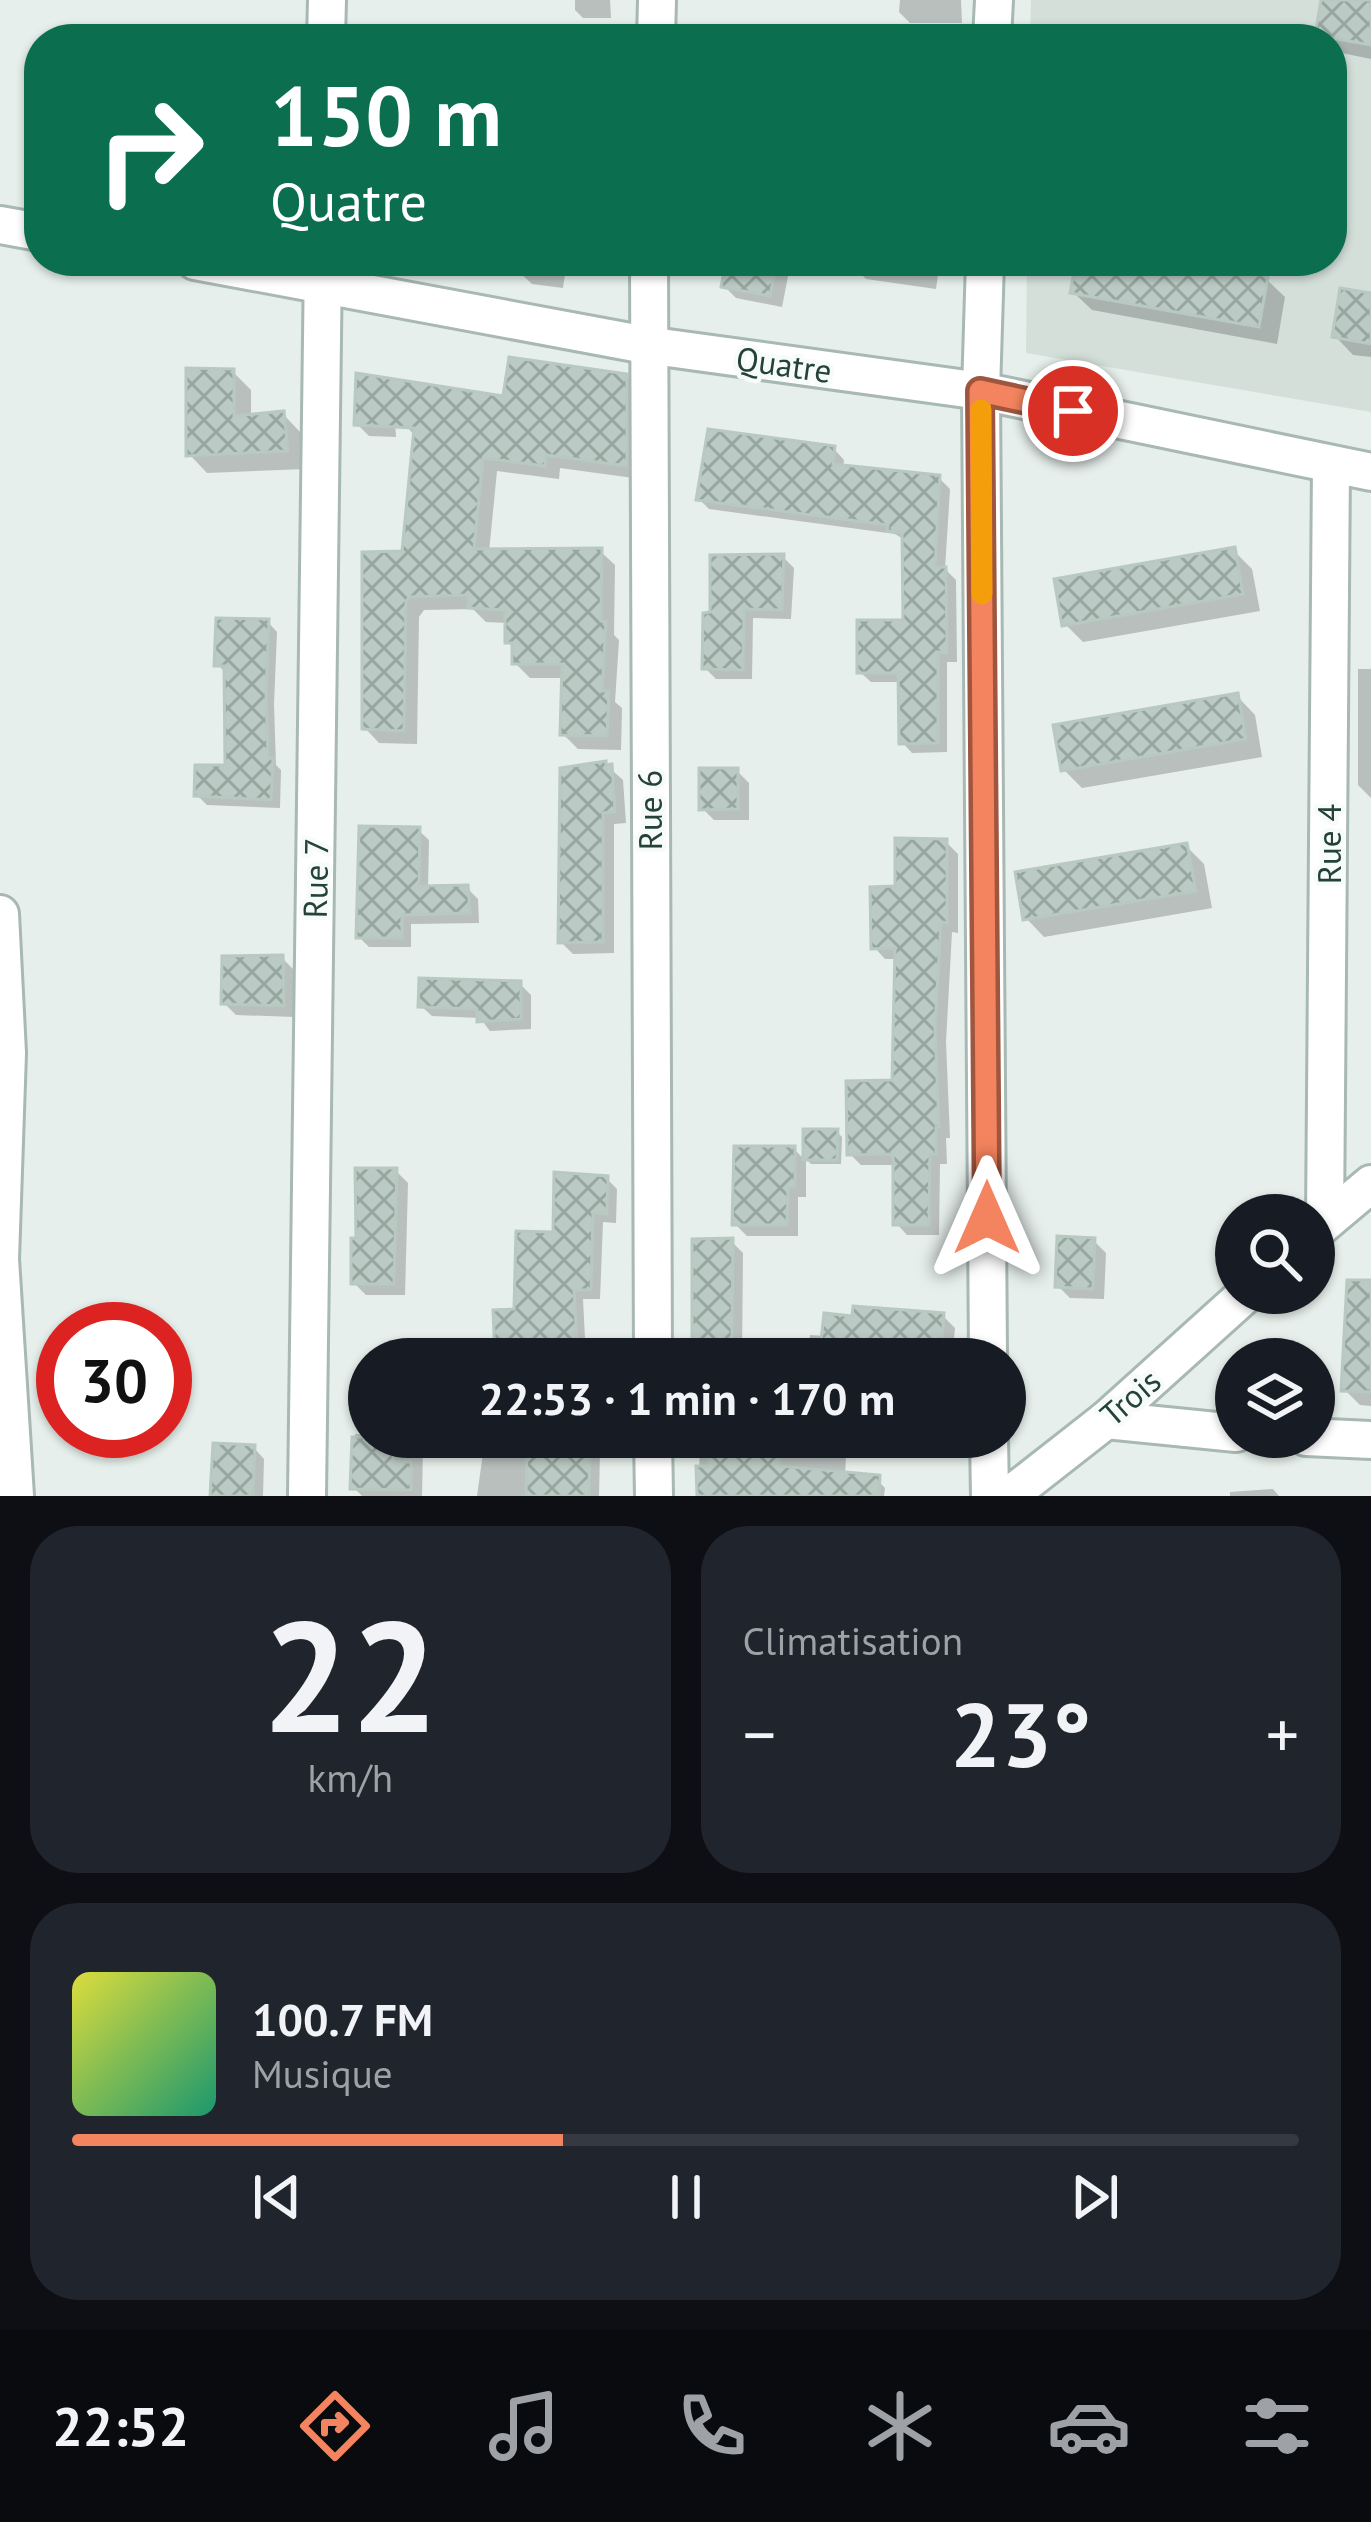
<!DOCTYPE html>
<html lang="fr">
<head>
<meta charset="utf-8">
<style>
	:root { --surface:#171b24; --page:#20242c; --text:#f1f3f6; --muted:#9ea1a6; --line:#363941; --accent:#f4845f }
	body { margin:0; font-family:"PT Sans",sans-serif; background:var(--page); color:var(--text); height:100vh; display:flex; flex-direction:column; font-size:45px; white-space:nowrap }
	* { box-sizing:border-box; margin:0 }
	p { font-size:39px; color:var(--muted) }
	.icon { flex:none; width:66px; height:66px; fill:none; stroke:currentColor; stroke-width:2; stroke-linecap:round; stroke-linejoin:round }
	.map { position:relative; height:1496px; overflow:hidden }
	.sheet { display:flex; flex-direction:column; gap:30px; padding:30px; background:#0d0f14; flex:1 }
	.sheet>* { flex:none }
	.banner { position:absolute; left:24px; top:24px; width:1323px; height:252px; border-radius:48px; box-shadow:0 3px 9px #0004; background:#0b6e4f; color:#fff; overflow:hidden }
	.buttons { position:absolute; left:1215px; top:1194px; display:grid; gap:24px }
	.buttons a { display:grid; place-items:center; width:120px; height:120px; border-radius:50%; background:var(--surface); box-shadow:0 3px 9px #0004; font-size:60px }
	.speed { position:absolute; left:36px; top:1302px; display:flex; gap:24px; font-size:60px; font-weight:700; text-align:center }
	.speed>* { display:grid; place-content:center; width:156px; height:156px; border-radius:50%; background:var(--surface); box-shadow:0 3px 9px #0004; line-height:1 }
	.speed .limit { border:18px solid #d22; background:#fff; color:#111 }
	.pin { position:absolute; display:grid; place-items:center; width:102px; height:102px; color:#fff; margin:-51px; border:6px solid #fff; border-radius:50%; box-shadow:0 3px 12px #0007 }
	.me { position:absolute; width:132px; margin:-66px; rotate:0deg; stroke-linejoin:round; filter:drop-shadow(0 0 9px #0008) }
	.turn { display:flex; align-items:center; gap:42px; height:252px; padding:0 48px; font-size:54px }
	.turn .icon { width:156px; height:156px; stroke-width:2.5 }
	.turn b { display:block; font-size:84px; line-height:102px }
	.big { font-size:90px; font-weight:700; line-height:1.1 }
	.sheet .tile { flex:1; display:flex; flex-direction:column; justify-content:center; gap:18px; min-width:0; padding:0 42px; border-radius:48px; background:var(--page) }
	.sheet .dial { align-items:center; gap:0 }
	.dial b { font-size:156px; line-height:1 }
	.song { display:flex; align-items:center; gap:36px }
	.cover { width:144px; height:144px; border-radius:18px; background:linear-gradient(135deg,hsl(60 70% 55%),hsl(160 70% 35%)) }
	.played { height:12px; border-radius:6px; background:linear-gradient(90deg,var(--accent) 40%,var(--line) 40%) }
	.keys { display:flex; justify-content:space-around; direction:ltr }
	.heat { display:flex; justify-content:space-between; align-items:center; font-size:66px; direction:ltr }
	.sheet .tiles { flex:1; display:grid; gap:30px; grid-template-columns:1fr 1fr }
	.tile:last-child { grid-column:span 2 }
	.trip { position:absolute; left:348px; top:1338px; width:678px; height:120px; border-radius:60px; background:var(--surface); box-shadow:0 3px 9px #0004; font-weight:700; line-height:120px; text-align:center }
	.menu { display:flex; height:192px; justify-content:space-around; align-items:center; background:#090b0e; color:var(--muted) }
	.menu .icon { width:84px; height:84px }
	.menu .on { color:var(--accent) }
	.menu b { font-size:54px; color:var(--text) }
	.map>svg:first-child { display:block }
</style>
</head>
<body>
<div class="map">
<svg width="1371" height="1496" viewBox="0 0 1371 1496">
	<defs>
		<pattern id="building-cross-hatch" width="8" height="8" patternUnits="userSpaceOnUse" patternTransform="scale(3)"><rect width="8" height="8" fill="#bbcac4"/><path d="M0 0l8 8M0 8l8-8" fill="none" stroke="#98a6a0"/></pattern>
	</defs>
	<rect width="100%" height="100%" fill="#e6efeb"/>
	<polygon fill="#d4dfda" points="1031,0 1371,0 1371,412 1026,353 1027,261 1332,261 1332,39 1030,39"/>
	<g fill="#0003">
		<polygon points="575,0 610,0 611,18 583,18 575,10"/>
		<polygon points="900,0 961,0 962,23 910,23 899,12"/>
		<polygon points="1324,0 1371,0 1371,59 1337,52 1332,39 1323,39 1318,34"/>
		<polygon points="382,31 505,34 510,39 381,39"/>
		<polygon points="520,261 567,261 563,288 532,284 518,271"/>
		<polygon points="583,261 630,261 629,269"/>
		<polygon points="725,261 791,261 782,307 736,298 724,286"/>
		<polygon points="858,261 940,261 936,289 866,279 857,270"/>
		<polygon points="1108,261 1166,261 1266,279 1285,297 1277,344 1092,310 1073,292"/>
		<polygon points="1371,296 1371,357 1353,355 1335,336"/>
		<polygon points="233,372 251,390 251,418 283,414 301,433 305,469 207,473 189,454"/>
		<polygon points="626,376 640,391 641,479 560,468 559,479 497,471 489,552 600,551 615,565 614,635 619,640 615,702 622,708 621,750 578,749 563,734 565,678 530,678 515,663 515,649 508,642 508,623 486,622 473,609 424,610 419,617 417,744 379,743 365,728 405,554 416,437 406,426 505,400"/>
		<polygon points="393,392 396,437 369,436 357,424"/>
		<polygon points="834,449 844,460 843,468 939,478 950,489 945,569 956,580 957,662 947,662 947,752 912,753 902,742 902,682 871,682 860,672 906,623 905,540 895,534 709,509 699,499"/>
		<polygon points="1234,551 1252,569 1260,611 1083,642 1065,624"/>
		<polygon points="783,557 794,568 791,619 753,618 752,679 716,679 705,668 706,616"/>
		<polygon points="268,622 277,632 274,704 276,765 281,770 280,808 207,805 197,795 228,768 228,675 217,664"/>
		<polygon points="1358,669 1371,669 1371,798 1358,785"/>
		<polygon points="1237,696 1255,715 1262,757 1082,788 1064,770"/>
		<polygon points="605,764 623,780 626,823 614,824 614,953 573,954 561,942"/>
		<polygon points="737,771 749,783 749,820 714,820 702,808"/>
		<polygon points="418,830 429,840 428,889 467,888 478,899 479,923 411,924 411,947 369,947 359,937"/>
		<polygon points="946,842 958,854 958,933 952,932 946,1042 950,1138 946,1138 947,1164 940,1164 939,1235 907,1235 896,1223 896,1165 861,1165 850,1154 895,1083 898,959 885,959 874,947 898,889"/>
		<polygon points="1186,846 1204,864 1212,908 1044,937 1026,918"/>
		<polygon points="282,958 294,970 295,1017 236,1015 224,1003"/>
		<polygon points="520,984 531,995 531,1029 490,1031 480,1018 432,1016 421,1006"/>
		<polygon points="837,1132 842,1137 841,1164 811,1164 806,1159"/>
		<polygon points="794,1149 806,1161 806,1197 798,1197 798,1236 747,1236 735,1224"/>
		<polygon points="396,1171 408,1183 405,1295 366,1295 354,1283"/>
		<polygon points="607,1179 617,1189 616,1223 603,1222 600,1299 583,1299 586,1359 498,1359 555,1235"/>
		<polygon points="731,1241 743,1253 742,1359 692,1359 695,1242"/>
		<polygon points="1094,1241 1106,1253 1104,1299 1070,1298 1058,1286"/>
		<polygon points="1371,1303 1371,1406 1360,1405 1344,1389"/>
		<polygon points="943,1316 955,1328 952,1359 807,1359 810,1335 825,1336"/>
		<polygon points="355,1434 413,1437 423,1447 422,1496 362,1496 353,1487"/>
		<polygon points="525,1437 589,1437 600,1452 599,1496 477,1496 483,1453 527,1458"/>
		<polygon points="699,1437 742,1437 742,1447 834,1445 846,1457 845,1474 874,1477 885,1488 884,1496 700,1496"/>
		<polygon points="254,1448 264,1459 263,1496 213,1496"/>
		<polygon points="1273,1489 1279,1496 1230,1496 1230,1492"/>
	</g>
	<g fill="url(#building-cross-hatch)" stroke="#b8c9c2" stroke-width="3">
		<polygon points="1321,0 1371,0 1371,45 1315,35"/>
		<polygon points="726,261 777,261 770,296 721,287"/>
		<polygon points="1076,261 1183,261 1268,276 1259,327 1070,293"/>
		<polygon points="1340,288 1371,293 1371,344 1332,337"/>
		<polygon points="509,357 627,374 627,466 546,455 545,466 483,458 474,549 602,548 601,621 606,622 602,691 609,691 607,736 560,735 562,664 512,664 512,643 505,643 505,610 468,608 469,595 409,597 406,602 404,731 362,729 362,552 402,551 414,428 354,425 356,373 503,396"/>
		<polygon points="186,368 234,369 234,416 284,411 288,451 186,456"/>
		<polygon points="708,429 835,446 833,464 940,475 935,567 946,567 947,653 938,652 938,743 899,744 898,673 857,673 857,620 903,620 902,532 887,531 888,525 696,500"/>
		<polygon points="1235,547 1243,594 1062,626 1054,579"/>
		<polygon points="784,554 782,610 744,609 743,670 702,669 703,613 710,612 710,555"/>
		<polygon points="216,618 269,619 266,693 268,758 273,758 271,800 194,796 195,765 225,765 224,666 214,666"/>
		<polygon points="1238,693 1246,739 1061,771 1053,725"/>
		<polygon points="606,761 606,765 612,764 615,812 603,813 603,942 558,943 560,768"/>
		<polygon points="699,768 738,768 738,809 699,810"/>
		<polygon points="359,826 420,827 419,886 468,885 470,913 402,915 402,938 356,938"/>
		<polygon points="895,838 947,839 947,923 941,922 935,1028 939,1127 936,1127 936,1154 930,1154 929,1225 893,1225 893,1154 847,1155 846,1081 892,1080 895,948 871,949 870,887 895,886"/>
		<polygon points="1187,843 1196,891 1023,920 1015,872"/>
		<polygon points="283,955 284,1006 221,1004 222,956"/>
		<polygon points="419,978 521,981 521,1019 477,1022 477,1009 418,1007"/>
		<polygon points="803,1129 838,1129 837,1160 803,1160"/>
		<polygon points="734,1146 795,1146 795,1187 788,1187 787,1225 732,1225"/>
		<polygon points="355,1168 397,1168 394,1284 351,1284 351,1238 356,1238"/>
		<polygon points="554,1172 608,1176 607,1214 593,1213 591,1290 574,1290 577,1344 564,1344 564,1359 495,1359 493,1310 514,1309 516,1231 553,1232"/>
		<polygon points="1057,1236 1095,1238 1093,1289 1055,1287"/>
		<polygon points="733,1238 732,1340 692,1340 692,1239"/>
		<polygon points="1347,1280 1371,1280 1371,1392 1341,1391"/>
		<polygon points="853,1306 944,1313 941,1358 880,1354 880,1359 819,1359 824,1313 852,1316"/>
		<polygon points="352,1437 394,1437 393,1462 411,1462 411,1490 350,1489"/>
		<polygon points="527,1438 590,1439 589,1496 526,1496"/>
		<polygon points="213,1443 255,1445 253,1496 210,1496"/>
		<polygon points="779,1443 779,1466 880,1475 879,1496 697,1496 696,1466 709,1466 709,1445"/>
	</g>
	<g fill="none" stroke-linecap="round" stroke-linejoin="round">
		<g stroke="#a8b8b2" stroke-width="42">
			<g id="street">
				<polyline points="326,39 327,0"/>
				<polyline points="656,39 657,0"/>
				<polyline points="992,39 994,0"/>
				<polyline points="0,225 39,232"/>
				<polyline points="195,261 646,345 981,391 1371,472"/>
				<polyline points="649,261 653,1359"/>
				<polyline points="985,261 981,391 988,1359"/>
				<polyline points="0,914 7,1053 0,1259 15,1496"/>
				<polyline points="1325,1222 1331,466"/>
				<polyline points="1314,1232 1371,1184"/>
				<polyline points="1106,1420 1236,1433"/>
				<polyline points="653,1437 654,1496"/>
				<polyline points="989,1437 990,1496"/>
				<polyline points="1306,1437 1371,1440"/>
				<polyline points="307,1496 323,261"/>
				<polyline points="1009,1496 1106,1420 1247,1293"/>
			</g>
		</g>
		<use href="#street" stroke="#fff" stroke-width="36"/>
	</g>
	<g fill="none" stroke-linecap="round" stroke-linejoin="round">
		<g stroke="#9f563e" stroke-width="30">
			<polyline id="route" points="987,1218 980,391 1073,411"/>
		</g>
		<use href="#route" stroke="#f4845f" stroke-width="21"/>
		<polyline stroke="#f59e0b" stroke-width="21" points="981,410 982,594"/>
	</g>
	<g text-anchor="middle" dominant-baseline="central" stroke-width="9" stroke-linejoin="round" paint-order="stroke">
		<g font-size="33" fill="#24423a" stroke="#f7fbf9">
			<text transform="translate(784 364) rotate(8)">Quatre</text>
			<text transform="translate(649 810) rotate(-90)">Rue 6</text>
			<text transform="translate(1328 844) rotate(-90)">Rue 4</text>
			<text transform="translate(315 878) rotate(-89)">Rue 7</text>
			<text transform="translate(1130 1397) rotate(-41)">Trois</text>
		</g>
	</g>
</svg>
<div class="buttons">
<a><svg class="icon" aria-label="search" viewBox="0 0 24 24"><circle cx="10" cy="10" r="6"/><path d="M15 15l6 6"/></svg></a>
<a><svg class="icon" aria-label="layers" viewBox="0 0 24 24"><path d="M12 4l9 5-9 5-9-5zM3 14l9 5 9-5"/></svg></a>
</div>
<div class="speed"><div class="limit">30</div></div>
<div class="pin" style="left:1073px;top:411px;background:#d93025"><svg class="icon" aria-label="arrive" viewBox="0 0 24 24"><path d="M6 21V4h12l-3 4 3 4H6"/></svg></div>
<svg class="me" style="left:987px;top:1218px" viewBox="-20 -20 40 40"><path d="M0-17L14 15 0 8-14 15z" fill="#f4845f" stroke="#fff" stroke-width="4"/></svg>
<div class="trip">22:53 · 1 min · 170 m</div>
<div class="banner">
<div class="turn"><svg class="icon" aria-label="right" viewBox="0 0 24 24"><path d="M7 20v-9h11M14 6l5 5-5 5"/></svg><div><b>150 m</b>Quatre</div></div>
</div>
</div>
<section class="sheet">
<div class="tiles">
<div class="tile dial"><b>22</b><p>km/h</p></div>
<div class="tile"><p>Climatisation</p>
<div class="heat"><a>−</a><b class="big">23°</b><a>+</a></div>
</div>
<div class="tile">
<div class="song"><i class="cover"></i><div><b>100.7 FM</b><p>Musique</p></div></div>
<div class="played"></div>
<div class="keys"><svg class="icon" aria-label="previous" viewBox="0 0 24 24"><path d="M18 5L8 12l10 7zM5 5v14"/></svg><svg class="icon" aria-label="pause" viewBox="0 0 24 24"><path d="M8 5v14M16 5v14"/></svg><svg class="icon" aria-label="next" viewBox="0 0 24 24"><path d="M6 5l10 7-10 7zM19 5v14"/></svg></div>
</div>
</div>
</section>
<nav class="menu">
<b>22:52</b>
<svg class="icon on" aria-label="directions" viewBox="0 0 24 24"><path d="M12 3l9 9-9 9-9-9zM9 14v-3h6M13 9l2 2-2 2"/></svg>
<svg class="icon" aria-label="music" viewBox="0 0 24 24"><path d="M9 18V5l10-2v13"/><circle cx="6" cy="18" r="3"/><circle cx="16" cy="16" r="3"/></svg>
<svg class="icon" aria-label="phone" viewBox="0 0 24 24"><path d="M5 4h4l2 5-3 2q2 4 5 5l2-3 5 2v4C11 20 4 13 5 4z"/></svg>
<svg class="icon" aria-label="climate" viewBox="0 0 24 24"><path d="M12 3v18M4 7l16 10M4 17L20 7"/></svg>
<svg class="icon" aria-label="car" viewBox="0 0 24 24"><path d="M5 17H2v-5l4-1 3-4h7l3 4 3 1v5h-3M9 17h6M6 11h13"/><circle cx="7" cy="17" r="2"/><circle cx="17" cy="17" r="2"/></svg>
<svg class="icon" aria-label="filters" viewBox="0 0 24 24"><path d="M4 7h16M4 17h16"/><circle cx="9" cy="7" r="2"/><circle cx="15" cy="17" r="2"/></svg>
</nav>
</body>
</html>
